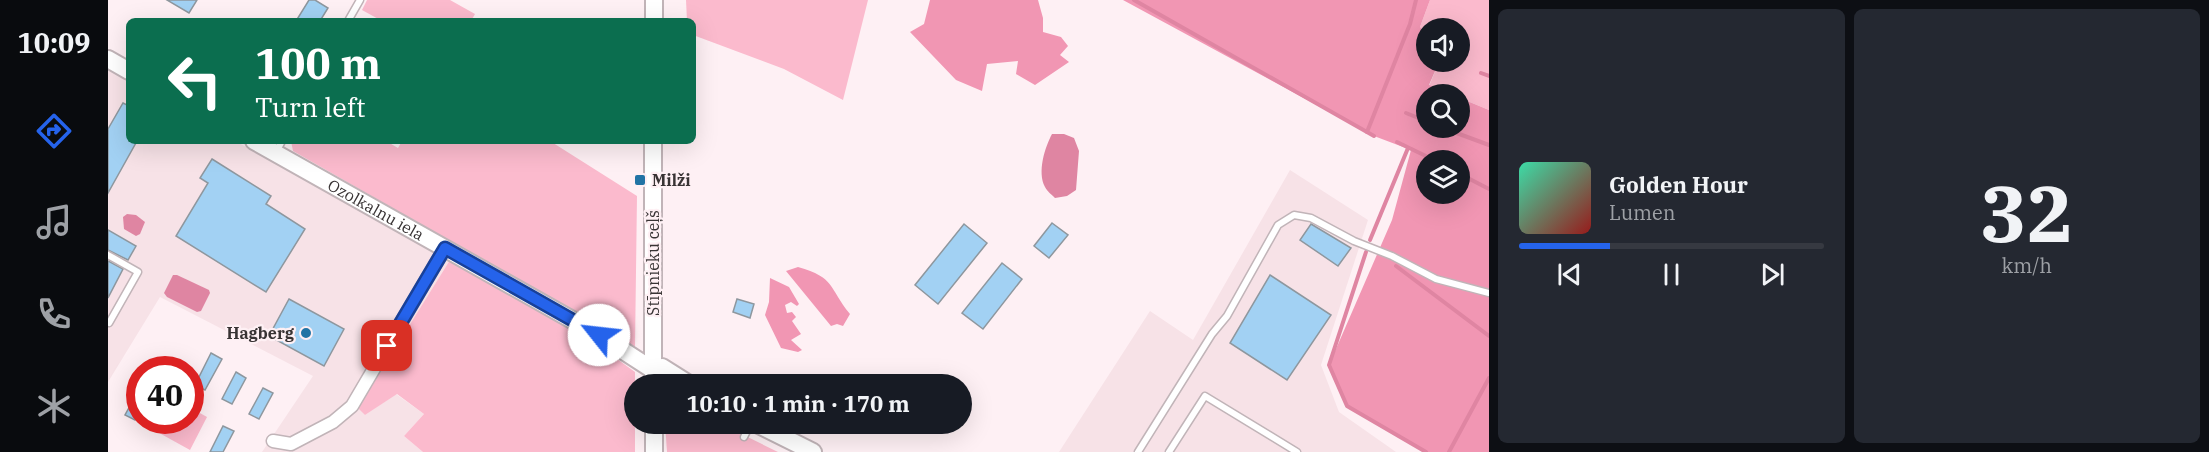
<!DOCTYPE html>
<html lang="en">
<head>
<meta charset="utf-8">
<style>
	:root { --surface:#171b24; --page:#242831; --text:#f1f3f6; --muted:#9ea1a6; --line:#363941; --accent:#2563eb }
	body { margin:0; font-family:"IBM Plex Serif",serif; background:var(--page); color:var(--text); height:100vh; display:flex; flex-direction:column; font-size:22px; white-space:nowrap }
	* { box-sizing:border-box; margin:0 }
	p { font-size:20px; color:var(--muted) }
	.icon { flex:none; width:33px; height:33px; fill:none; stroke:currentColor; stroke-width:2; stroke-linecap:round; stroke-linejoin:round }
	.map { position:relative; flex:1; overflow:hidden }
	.drawer { display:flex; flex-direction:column; gap:9px; padding:9px; background:#0d0f14; width:720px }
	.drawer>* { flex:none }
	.top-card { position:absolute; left:18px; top:18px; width:570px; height:126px; border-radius:9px; box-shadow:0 6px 24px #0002; background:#0b6e4f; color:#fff; overflow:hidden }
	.buttons { position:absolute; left:1308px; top:18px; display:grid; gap:12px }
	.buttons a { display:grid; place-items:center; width:54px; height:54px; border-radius:50%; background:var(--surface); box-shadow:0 6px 24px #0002; font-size:30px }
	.speed { position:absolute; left:18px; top:356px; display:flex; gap:12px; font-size:30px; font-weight:700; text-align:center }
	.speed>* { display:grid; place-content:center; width:78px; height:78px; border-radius:50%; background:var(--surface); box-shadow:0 6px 24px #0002; line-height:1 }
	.speed .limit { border:9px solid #d22; background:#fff; color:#111 }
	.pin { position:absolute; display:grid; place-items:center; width:51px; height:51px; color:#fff; margin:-26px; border-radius:12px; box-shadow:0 3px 9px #0006 }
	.me { position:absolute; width:66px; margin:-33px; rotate:299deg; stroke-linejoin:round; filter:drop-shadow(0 0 4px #0008) }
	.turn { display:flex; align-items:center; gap:21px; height:126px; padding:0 30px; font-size:27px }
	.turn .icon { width:78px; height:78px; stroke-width:2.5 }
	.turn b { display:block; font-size:42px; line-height:51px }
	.drawer .tile { flex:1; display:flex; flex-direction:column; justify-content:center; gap:9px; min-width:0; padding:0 21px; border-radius:9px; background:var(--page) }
	.drawer .dial { align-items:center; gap:0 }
	.dial b { font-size:78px; line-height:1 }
	.song { display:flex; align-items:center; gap:18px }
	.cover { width:72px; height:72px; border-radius:9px; background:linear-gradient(135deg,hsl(160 70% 55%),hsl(0 70% 35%)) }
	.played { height:6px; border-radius:3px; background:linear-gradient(90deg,var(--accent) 30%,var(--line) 30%) }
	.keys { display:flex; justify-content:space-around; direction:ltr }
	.drawer .tiles { flex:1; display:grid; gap:9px; grid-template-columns:repeat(2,1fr) }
	.trip { position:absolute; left:516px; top:374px; width:348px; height:60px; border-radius:30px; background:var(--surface); box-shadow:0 6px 24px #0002; font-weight:700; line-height:60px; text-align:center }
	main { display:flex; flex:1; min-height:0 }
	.dock { display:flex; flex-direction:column; width:108px; justify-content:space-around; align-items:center; background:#090b0e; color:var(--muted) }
	.dock .icon { width:42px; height:42px }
	.dock .on { color:var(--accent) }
	.dock b { font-size:27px; color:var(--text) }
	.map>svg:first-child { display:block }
</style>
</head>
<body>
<main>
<nav class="dock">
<b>10:09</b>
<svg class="icon on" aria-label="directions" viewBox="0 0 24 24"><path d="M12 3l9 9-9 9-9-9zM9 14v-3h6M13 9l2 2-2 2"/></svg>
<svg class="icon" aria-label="music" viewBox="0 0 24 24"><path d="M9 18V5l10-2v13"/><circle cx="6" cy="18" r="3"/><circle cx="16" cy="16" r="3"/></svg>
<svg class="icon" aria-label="phone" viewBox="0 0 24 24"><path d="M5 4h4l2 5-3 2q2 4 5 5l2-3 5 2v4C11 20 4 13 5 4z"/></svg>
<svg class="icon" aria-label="climate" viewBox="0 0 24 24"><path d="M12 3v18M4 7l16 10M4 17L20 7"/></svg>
</nav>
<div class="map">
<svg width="1381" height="452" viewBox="0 0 1381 452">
	<rect width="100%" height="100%" fill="#fef0f4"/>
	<g fill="#f7e2e7">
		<polygon points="0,70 21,82 21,141 127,141 342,260 251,408 257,415 288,394 316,414 296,436 315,452 154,452 205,376 52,297 0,382"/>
		<polygon points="1182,170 1260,220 1213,365 1231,412 1288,452 951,452 1042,311 1085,340"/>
	</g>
	<g fill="#fbbacd">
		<polygon points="259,0 342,0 367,14 363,21 274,21 254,10"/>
		<polygon points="578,0 760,0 735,100 676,69 585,35 585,21 579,21"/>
		<polygon points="1322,0 1381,0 1381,110 1352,98 1352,94 1343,94 1321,86 1331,62 1352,62 1352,28 1318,28 1318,33 1312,27"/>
		<polygon points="183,141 278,141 290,148 294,141 442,141 529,196 527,347 185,151"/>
		<polygon points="342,260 494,348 527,372 527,452 315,452 296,436 316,414 289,394 257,415 250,408"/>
		<polygon points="83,408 99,417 82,450 44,429 49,420 82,420"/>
		<polygon points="557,423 611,423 670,452 559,452"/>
	</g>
	<g fill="#f196b3" fill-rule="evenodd">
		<polygon points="822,0 930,0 935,18 935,32 953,37 960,46 952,55 961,62 927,85 908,74 910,61 879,64 874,91 848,80 802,32 816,24"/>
		<path d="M1015 0H1322L1312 27 1318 33V62H1331L1321 85 1343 94H1318V128H1352V98L1381 110V452H1318L1239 406 1221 365 1284 220 1303 150 1266 136ZM1318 160H1352V194H1318Z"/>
		<path d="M690 267C728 278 720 287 742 314L735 326 729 324 723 326 678 271Z"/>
		<polygon points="662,278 681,287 691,304 689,306 683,302 677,305 679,313 684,312 688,317 684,321 693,334 683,340 694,350 690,352 673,348 657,315 661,302"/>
	</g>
	<g fill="#df85a2">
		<path d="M944 134H956L966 138 971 151 968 190 959 196 947 198C944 195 939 191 937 187 929 172 937 147 944 134Z"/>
		<polygon points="19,214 28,215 37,222 32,234 28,236 16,229 15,217"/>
		<polygon points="65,275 69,275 101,290 102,293 93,311 89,312 59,297 56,293"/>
	</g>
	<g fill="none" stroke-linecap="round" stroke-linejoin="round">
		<g stroke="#df85a2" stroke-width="4">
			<polyline points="1026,0 1266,136"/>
			<polyline points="1373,73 1381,76"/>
			<polyline points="1298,113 1318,121"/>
			<polyline points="1335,128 1381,145"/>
			<polyline points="1259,132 1302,24 1308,0"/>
			<polyline points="1289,142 1326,160"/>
			<polyline points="1352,174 1381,189"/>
			<polyline points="1262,240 1300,148"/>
			<polyline points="1258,252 1221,365 1239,406 1318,452"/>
			<polyline points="1288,266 1381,336"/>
			<polyline points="1341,452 1381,378"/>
		</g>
	</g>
	<g fill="#a2d1f3" stroke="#8e979e" stroke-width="1.5">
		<polygon points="59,0 89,0 81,13"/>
		<polygon points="201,0 207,0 220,8 212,21 188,21"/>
		<polygon points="15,103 21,106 21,141 29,141 0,193 0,129"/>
		<polygon points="104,159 163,196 158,204 197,229 158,292 68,236 100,183 92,178"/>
		<polygon points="944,223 960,235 941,258 926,246"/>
		<polygon points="856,224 879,243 830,304 807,285"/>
		<polygon points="1203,224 1243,248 1230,266 1192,240"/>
		<polygon points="0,230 28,246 20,260 0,250"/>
		<polygon points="0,261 15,269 0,298"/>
		<polygon points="894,263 914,279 875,329 854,313"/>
		<polygon points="1162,275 1223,315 1179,380 1122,343"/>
		<polygon points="181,299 236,329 216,366 161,336"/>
		<polygon points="629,299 646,304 642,318 625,312"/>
		<polygon points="103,353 114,359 97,390 87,385"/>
		<polygon points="128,372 138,378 124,404 114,399"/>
		<polygon points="32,388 32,412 27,420 17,415"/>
		<polygon points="155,388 165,393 151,419 141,414"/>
		<polygon points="115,426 126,431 115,452 102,452"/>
	</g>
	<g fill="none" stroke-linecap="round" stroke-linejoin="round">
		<g stroke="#c1b4b8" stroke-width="9">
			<g id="lane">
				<polyline points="240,21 252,0"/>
				<polyline points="168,152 174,141"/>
				<polyline points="0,255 30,272 1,323"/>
				<polyline points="636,437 643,423"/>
				<polyline points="1030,452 1104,334 1119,316 1170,225 1186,215 1203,218 1246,241 1284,256 1328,279 1381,293"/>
				<polyline points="1061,452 1097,396 1189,452"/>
			</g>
		</g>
		<g stroke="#c1b4b8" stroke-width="15">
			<polyline id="street" points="165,441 183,444 225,422 244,406 337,248"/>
		</g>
		<g stroke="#c1b4b8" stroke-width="20">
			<g id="secondary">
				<polyline points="546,21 546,0"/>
				<polyline points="0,59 21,71"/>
				<path id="s1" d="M146 141 491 335 545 370 554 384"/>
				<polyline points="545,370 554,367 581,384"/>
				<polyline points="545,377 545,141"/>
				<polyline points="546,423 546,452"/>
				<polyline points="647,423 705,452"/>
			</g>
		</g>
		<use href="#lane" stroke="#fff" stroke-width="6"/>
		<use href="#street" stroke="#fff" stroke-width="12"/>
		<use href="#secondary" stroke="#fff" stroke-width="16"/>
	</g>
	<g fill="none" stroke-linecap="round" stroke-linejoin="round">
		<g stroke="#184099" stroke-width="15">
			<polyline id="route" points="279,346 337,248 491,335"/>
		</g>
		<use href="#route" stroke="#2563eb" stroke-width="10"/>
	</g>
	<g fill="#2174a5" stroke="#fef0f4" stroke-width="2">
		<rect x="526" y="174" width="12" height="12" rx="3"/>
		<circle cx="198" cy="333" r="6"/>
	</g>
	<g text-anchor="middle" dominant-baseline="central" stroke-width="4.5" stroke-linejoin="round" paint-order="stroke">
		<g font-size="16" font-weight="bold" fill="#383334" stroke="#fef0f4" text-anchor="start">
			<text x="544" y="180">Milži</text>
			<text x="186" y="333" text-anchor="end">Hagberg</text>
		</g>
		<g font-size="16" fill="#383334" stroke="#fef0f4">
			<text stroke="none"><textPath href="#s1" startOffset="140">Ozolkalnu iela</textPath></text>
			<text transform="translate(545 263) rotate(-90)">Stīpnieku ceļš</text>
		</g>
	</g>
</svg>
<div class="buttons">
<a><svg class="icon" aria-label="sound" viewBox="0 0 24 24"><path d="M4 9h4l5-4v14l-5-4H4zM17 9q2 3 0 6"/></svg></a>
<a><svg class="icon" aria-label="search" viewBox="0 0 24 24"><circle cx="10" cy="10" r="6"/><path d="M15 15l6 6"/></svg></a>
<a><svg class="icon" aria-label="layers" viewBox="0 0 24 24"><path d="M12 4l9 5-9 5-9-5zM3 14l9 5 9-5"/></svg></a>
</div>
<div class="speed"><div class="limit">40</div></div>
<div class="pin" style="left:279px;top:346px;background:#d93025"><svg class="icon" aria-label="arrive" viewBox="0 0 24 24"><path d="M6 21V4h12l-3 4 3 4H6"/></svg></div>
<svg class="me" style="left:491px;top:335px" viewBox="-20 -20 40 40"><circle r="19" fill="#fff"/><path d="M0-13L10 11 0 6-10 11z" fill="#2563eb"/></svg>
<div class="trip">10:10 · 1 min · 170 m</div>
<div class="top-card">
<div class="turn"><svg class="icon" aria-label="left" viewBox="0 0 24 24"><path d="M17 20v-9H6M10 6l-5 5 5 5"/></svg><div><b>100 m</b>Turn left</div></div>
</div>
</div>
<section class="drawer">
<div class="tiles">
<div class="tile">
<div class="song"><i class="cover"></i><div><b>Golden Hour</b><p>Lumen</p></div></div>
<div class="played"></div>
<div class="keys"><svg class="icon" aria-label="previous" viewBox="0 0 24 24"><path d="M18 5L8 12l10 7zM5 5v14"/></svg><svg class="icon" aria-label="pause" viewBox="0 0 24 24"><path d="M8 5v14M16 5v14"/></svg><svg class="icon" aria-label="next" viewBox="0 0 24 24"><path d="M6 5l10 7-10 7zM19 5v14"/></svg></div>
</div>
<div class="tile dial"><b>32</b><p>km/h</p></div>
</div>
</section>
</main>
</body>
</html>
